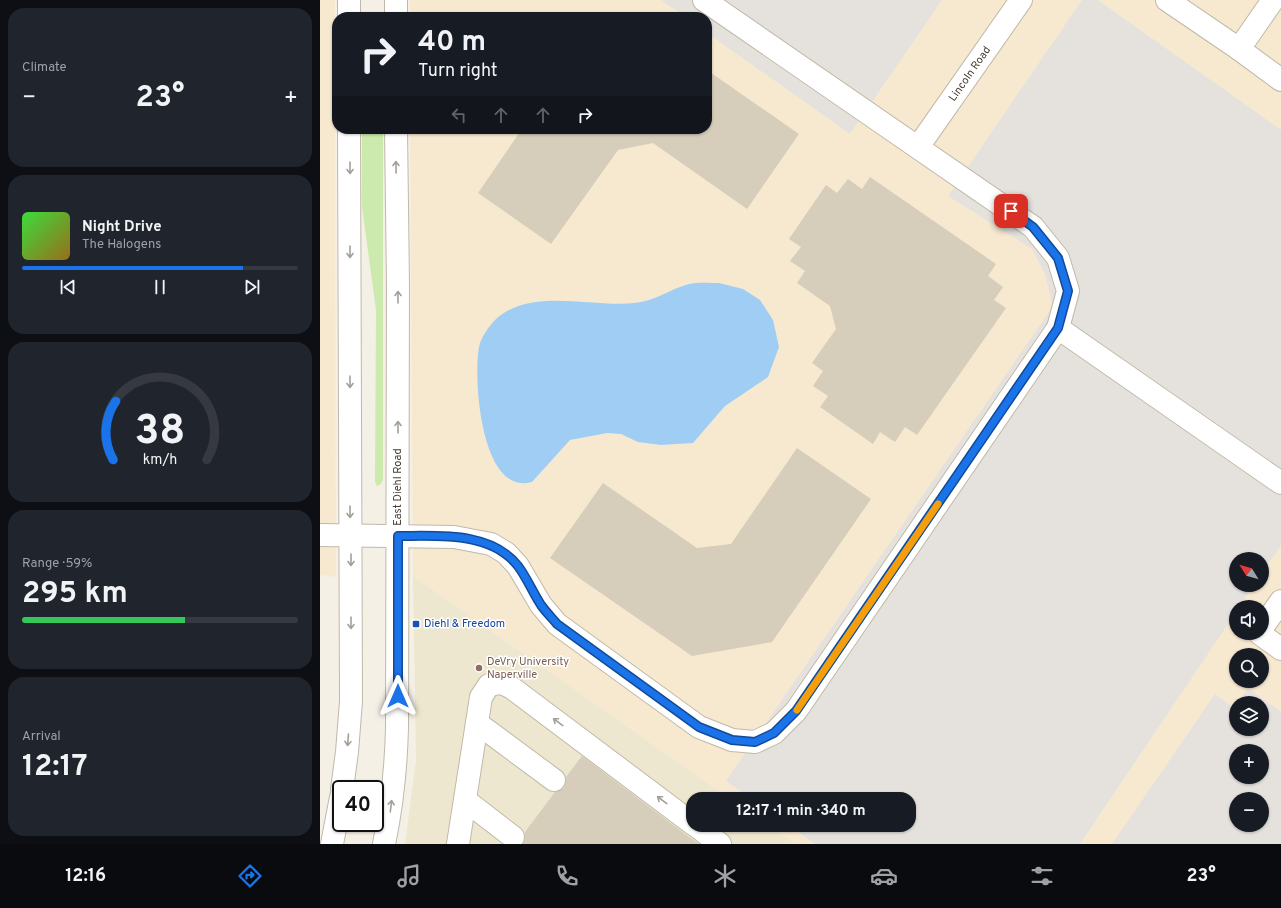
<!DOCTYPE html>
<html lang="en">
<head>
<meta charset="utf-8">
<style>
	:root { --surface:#171b24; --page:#20242c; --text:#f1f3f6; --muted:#9ea1a6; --line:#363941; --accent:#1a73e8 }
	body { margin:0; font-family:Overpass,sans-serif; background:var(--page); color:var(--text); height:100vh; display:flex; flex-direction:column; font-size:15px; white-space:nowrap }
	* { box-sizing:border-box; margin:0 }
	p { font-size:13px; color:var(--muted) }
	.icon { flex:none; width:22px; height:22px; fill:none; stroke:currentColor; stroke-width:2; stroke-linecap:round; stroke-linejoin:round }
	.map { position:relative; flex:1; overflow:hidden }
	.panel { display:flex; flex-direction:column; gap:8px; padding:8px; background:#0d0f14; width:320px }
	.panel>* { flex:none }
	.guide { position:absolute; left:12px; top:12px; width:380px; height:122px; border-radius:16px; box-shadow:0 1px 3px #0004; background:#171b24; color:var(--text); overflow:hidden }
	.needle { width:26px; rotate:307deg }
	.fabs { position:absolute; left:909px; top:552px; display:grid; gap:8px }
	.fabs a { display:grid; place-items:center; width:40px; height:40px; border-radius:50%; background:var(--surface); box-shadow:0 1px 3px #0004; font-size:20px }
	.speed { position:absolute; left:12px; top:780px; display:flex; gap:8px; font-size:20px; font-weight:700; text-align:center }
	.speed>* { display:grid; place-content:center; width:52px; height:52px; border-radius:50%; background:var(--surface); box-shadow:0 1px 3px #0004; line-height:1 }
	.speed .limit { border:2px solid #111; border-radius:6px; background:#fff; color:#111 }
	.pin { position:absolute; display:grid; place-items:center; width:34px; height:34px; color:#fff; margin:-17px; border-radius:8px; box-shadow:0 2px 6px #0006 }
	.me { position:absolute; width:44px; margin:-22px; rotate:0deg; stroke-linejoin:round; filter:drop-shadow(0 0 3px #0008) }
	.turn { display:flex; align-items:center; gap:14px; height:84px; padding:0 20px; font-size:18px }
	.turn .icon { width:52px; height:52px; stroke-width:2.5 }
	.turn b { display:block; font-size:28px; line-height:34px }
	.lanes { display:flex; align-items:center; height:38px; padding:0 20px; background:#0003; justify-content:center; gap:20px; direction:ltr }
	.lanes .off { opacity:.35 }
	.big { font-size:30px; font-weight:700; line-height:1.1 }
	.panel .card { flex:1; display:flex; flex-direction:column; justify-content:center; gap:6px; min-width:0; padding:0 14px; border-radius:16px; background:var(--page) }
	.panel .dial { align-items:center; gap:0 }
	.dial svg { height:104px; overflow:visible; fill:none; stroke:var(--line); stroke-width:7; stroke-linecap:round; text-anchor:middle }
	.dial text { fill:var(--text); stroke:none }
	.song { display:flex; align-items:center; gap:12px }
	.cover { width:48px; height:48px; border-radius:6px; background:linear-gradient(135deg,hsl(120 70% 55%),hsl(40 70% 35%)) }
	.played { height:4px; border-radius:2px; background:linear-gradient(90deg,var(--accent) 80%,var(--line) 80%) }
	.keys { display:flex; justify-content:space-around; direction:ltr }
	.heat { display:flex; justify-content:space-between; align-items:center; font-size:22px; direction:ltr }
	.charge { height:6px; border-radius:3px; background:linear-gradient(90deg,#34c759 59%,var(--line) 0) }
	.trip { position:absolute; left:366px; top:792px; width:230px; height:40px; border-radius:16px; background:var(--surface); box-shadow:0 1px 3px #0004; font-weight:700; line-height:40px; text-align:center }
	.menu { display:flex; height:64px; justify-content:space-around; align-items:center; background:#090b0e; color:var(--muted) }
	.menu .icon { width:28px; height:28px }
	.menu .selected { color:var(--accent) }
	.menu b { font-size:18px; color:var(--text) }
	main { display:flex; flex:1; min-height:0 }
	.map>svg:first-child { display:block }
</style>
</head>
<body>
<main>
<section class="panel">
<div class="card"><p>Climate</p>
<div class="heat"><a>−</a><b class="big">23°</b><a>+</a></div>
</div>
<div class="card">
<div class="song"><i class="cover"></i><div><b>Night Drive</b><p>The Halogens</p></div></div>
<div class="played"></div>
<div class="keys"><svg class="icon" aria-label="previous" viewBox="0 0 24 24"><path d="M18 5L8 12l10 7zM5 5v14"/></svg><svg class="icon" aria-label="pause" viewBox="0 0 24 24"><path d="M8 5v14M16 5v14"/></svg><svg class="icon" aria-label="next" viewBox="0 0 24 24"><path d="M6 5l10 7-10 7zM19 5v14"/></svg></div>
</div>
<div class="card dial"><svg viewBox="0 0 100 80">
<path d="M14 69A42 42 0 1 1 86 69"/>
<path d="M14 69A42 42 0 0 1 16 24" stroke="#1a73e8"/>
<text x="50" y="56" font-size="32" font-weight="700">38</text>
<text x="50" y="72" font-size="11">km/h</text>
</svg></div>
<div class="card"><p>Range · 59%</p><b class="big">295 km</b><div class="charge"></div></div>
<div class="card"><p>Arrival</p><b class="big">12:17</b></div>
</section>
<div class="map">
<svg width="961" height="844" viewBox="0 0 961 844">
	<rect width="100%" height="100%" fill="#f4f0e6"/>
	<g fill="#f7e9d0" fill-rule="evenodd">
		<polygon points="0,0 15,0 16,577 0,575"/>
		<path d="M90 0H961V844H475L448 825H589V799H410L93 576 90 129H387V17H90ZM916 559H942V585H916ZM916 607H942V633H916ZM916 655H942V681H916ZM916 703H942V729H916ZM916 751H942V777H916ZM916 799H942V825H916Z"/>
	</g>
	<polygon fill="#eee7cf" points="93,576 410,799 373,799 373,825 448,825 475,844 85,844 96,760"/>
	<polygon fill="#cceaad" points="42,129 63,129 63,479 61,484 57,486 55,482 56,310 42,207"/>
	<g fill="#e5e2de" fill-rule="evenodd">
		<polygon points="341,0 622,0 530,134 387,33 387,17 365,17"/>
		<polygon points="762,0 778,0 961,130 961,545 942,573 942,559 916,559 916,585 934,585 919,607 916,607 916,612 760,844 495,844 468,825 589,825 589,799 431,799 406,781 733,306 725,274 712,249 628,196"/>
		<path d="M928 688 961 712V844H792L895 694 914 708 916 705V729H942V703H917ZM916 751H942V777H916ZM916 799H942V825H916Z"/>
	</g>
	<path fill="#9fcdf4" d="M399 283 423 289 440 300 453 320 459 347 448 377 405 406 373 443 341 445 318 442 301 434 287 433 250 440 212 482C161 497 153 379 159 347 161 337 169 326 176 319 212 287 272 308 315 303 335 301 350 289 369 284 378 282 390 283 399 283Z"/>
	<g fill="#d6cdbb">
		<polygon points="387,70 479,134 427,209 333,143 298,150 231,244 158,193 202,129 387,129"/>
		<polygon points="550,177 676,264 668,276 683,287 674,300 686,308 597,435 585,427 575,442 560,432 553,444 500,407 508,396 493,386 503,371 492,363 516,329 510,306 477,283 485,271 470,261 481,247 469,239 506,185 517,193 528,179 542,189"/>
		<polygon points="477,448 551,499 452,642 372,656 230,558 283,483 377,548 411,544"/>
		<polygon points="262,756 365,834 379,844 203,844 205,838 205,832 235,792 244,788 246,777"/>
	</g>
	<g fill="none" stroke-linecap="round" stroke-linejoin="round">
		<g stroke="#c0b9a8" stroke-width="24">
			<g id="minor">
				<polyline points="29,0 29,17"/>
				<polyline points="847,0 919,49 953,0"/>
				<polyline points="76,17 76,0"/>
				<polyline points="919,49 961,80"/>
				<polyline points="598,147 701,0"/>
				<polyline points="738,328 961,483"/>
				<polyline points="0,535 134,537 171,544 186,553 198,566 221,605 237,624 379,727 412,740 435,742 454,733 476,711 738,328 748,291 738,258 713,227 384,0"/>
				<polyline points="942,628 961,601"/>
				<polyline points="939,633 961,649"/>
				<polyline points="157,723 234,780"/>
				<polyline points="22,789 27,752 31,701 29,129"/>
				<polyline points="145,800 193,837"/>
				<polyline points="375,825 400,844"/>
				<polyline points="12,844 21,797"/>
				<path d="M64 844C72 806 76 767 77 728L78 285 76 129"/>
				<polyline points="138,844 161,697 169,685 182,683 192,688 373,824"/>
			</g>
		</g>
		<use href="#minor" stroke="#fff" stroke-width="22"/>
	</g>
	<defs><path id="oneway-shaft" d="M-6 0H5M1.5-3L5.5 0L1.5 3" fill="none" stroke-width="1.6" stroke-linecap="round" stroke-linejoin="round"/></defs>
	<g stroke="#a3a09a">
		<use href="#oneway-shaft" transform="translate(76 167) rotate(-91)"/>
		<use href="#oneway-shaft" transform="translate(30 168) rotate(90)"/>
		<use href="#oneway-shaft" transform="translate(30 252) rotate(90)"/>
		<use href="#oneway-shaft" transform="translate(78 297) rotate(-90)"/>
		<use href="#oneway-shaft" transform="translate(30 382) rotate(90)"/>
		<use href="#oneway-shaft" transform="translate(78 427) rotate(-90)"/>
		<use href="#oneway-shaft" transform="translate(30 512) rotate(90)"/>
		<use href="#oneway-shaft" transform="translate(31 560) rotate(90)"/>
		<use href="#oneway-shaft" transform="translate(31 623) rotate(90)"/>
		<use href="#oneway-shaft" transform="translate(238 722) rotate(-143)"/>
		<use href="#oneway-shaft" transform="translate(28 740) rotate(94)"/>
		<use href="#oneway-shaft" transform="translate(342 800) rotate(-143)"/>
		<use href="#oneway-shaft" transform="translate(71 806) rotate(-83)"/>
	</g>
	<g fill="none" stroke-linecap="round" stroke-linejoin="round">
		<g stroke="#114b97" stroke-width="10">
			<path id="route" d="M78 696V536C118 536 171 531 198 566 207 578 213 593 221 605 226 612 232 618 237 624L379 727 412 740 435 742 454 733 476 711 738 328 748 291 738 258 713 227 691 211"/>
		</g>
		<use href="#route" stroke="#1a73e8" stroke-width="7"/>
		<polyline stroke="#f59e0b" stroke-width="7" points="477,710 618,504"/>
	</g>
	<rect fill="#1a4fb4" stroke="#fff" stroke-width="1.5" x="92" y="620" width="8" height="8" rx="2"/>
	<circle fill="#8d6e63" stroke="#fff" stroke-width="1.5" cx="159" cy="668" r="4"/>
	<g text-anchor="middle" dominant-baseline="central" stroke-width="3" stroke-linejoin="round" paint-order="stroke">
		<g font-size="11" fill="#474135" stroke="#fff">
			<text transform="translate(650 74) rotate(-55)">Lincoln Road</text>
			<text transform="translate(78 487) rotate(-90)">East Diehl Road</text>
		</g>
		<g font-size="11" fill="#164399" stroke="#fff" text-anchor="start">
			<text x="104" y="624">Diehl &amp; Freedom</text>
		</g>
		<g font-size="11" fill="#785e54" stroke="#fff" text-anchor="start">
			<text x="167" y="662">DeVry University<tspan x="167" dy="13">Naperville</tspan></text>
		</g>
	</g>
</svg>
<div class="fabs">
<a><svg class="needle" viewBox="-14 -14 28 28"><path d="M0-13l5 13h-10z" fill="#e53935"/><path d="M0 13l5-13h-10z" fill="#9ea1a6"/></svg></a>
<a><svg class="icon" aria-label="sound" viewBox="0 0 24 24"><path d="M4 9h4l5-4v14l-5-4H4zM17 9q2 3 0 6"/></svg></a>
<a><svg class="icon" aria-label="search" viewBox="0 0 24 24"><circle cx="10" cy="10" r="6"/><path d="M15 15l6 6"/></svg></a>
<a><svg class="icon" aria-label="layers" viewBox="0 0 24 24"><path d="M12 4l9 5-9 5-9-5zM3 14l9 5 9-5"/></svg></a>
<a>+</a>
<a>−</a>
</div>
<div class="speed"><div class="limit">40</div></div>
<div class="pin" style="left:691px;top:211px;background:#d93025"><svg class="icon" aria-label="arrive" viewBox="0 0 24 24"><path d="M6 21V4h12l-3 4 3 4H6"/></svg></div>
<svg class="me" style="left:78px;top:696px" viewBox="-20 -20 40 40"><path d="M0-17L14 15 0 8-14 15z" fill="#1a73e8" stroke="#fff" stroke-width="4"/></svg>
<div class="trip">12:17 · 1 min · 340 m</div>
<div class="guide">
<div class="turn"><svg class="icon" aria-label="right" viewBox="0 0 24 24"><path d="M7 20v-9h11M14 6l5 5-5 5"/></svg><div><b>40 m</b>Turn right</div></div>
<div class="lanes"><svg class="icon off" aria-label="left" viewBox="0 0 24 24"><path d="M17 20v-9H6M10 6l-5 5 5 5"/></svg><svg class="icon off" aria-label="ahead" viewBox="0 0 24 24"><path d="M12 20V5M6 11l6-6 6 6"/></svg><svg class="icon off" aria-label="ahead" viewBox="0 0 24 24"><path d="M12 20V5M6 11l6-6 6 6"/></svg><svg class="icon" aria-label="right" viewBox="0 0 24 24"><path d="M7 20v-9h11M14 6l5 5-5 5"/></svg></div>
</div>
</div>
</main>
<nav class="menu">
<b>12:16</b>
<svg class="icon selected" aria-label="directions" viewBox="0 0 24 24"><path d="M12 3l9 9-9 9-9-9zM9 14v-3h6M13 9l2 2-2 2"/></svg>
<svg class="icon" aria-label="music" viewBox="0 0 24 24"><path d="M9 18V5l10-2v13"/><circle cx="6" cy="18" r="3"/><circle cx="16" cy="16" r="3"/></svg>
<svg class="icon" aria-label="phone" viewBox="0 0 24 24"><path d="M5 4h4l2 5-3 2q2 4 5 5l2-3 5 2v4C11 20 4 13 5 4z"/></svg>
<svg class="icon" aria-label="climate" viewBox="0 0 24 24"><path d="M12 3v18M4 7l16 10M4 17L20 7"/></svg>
<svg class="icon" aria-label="car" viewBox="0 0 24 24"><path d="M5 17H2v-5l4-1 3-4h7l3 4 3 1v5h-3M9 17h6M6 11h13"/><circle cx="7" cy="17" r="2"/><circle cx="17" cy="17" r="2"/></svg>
<svg class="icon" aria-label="filters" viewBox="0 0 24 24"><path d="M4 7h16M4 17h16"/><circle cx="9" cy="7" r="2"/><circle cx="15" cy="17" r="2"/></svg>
<b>23°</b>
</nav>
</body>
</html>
